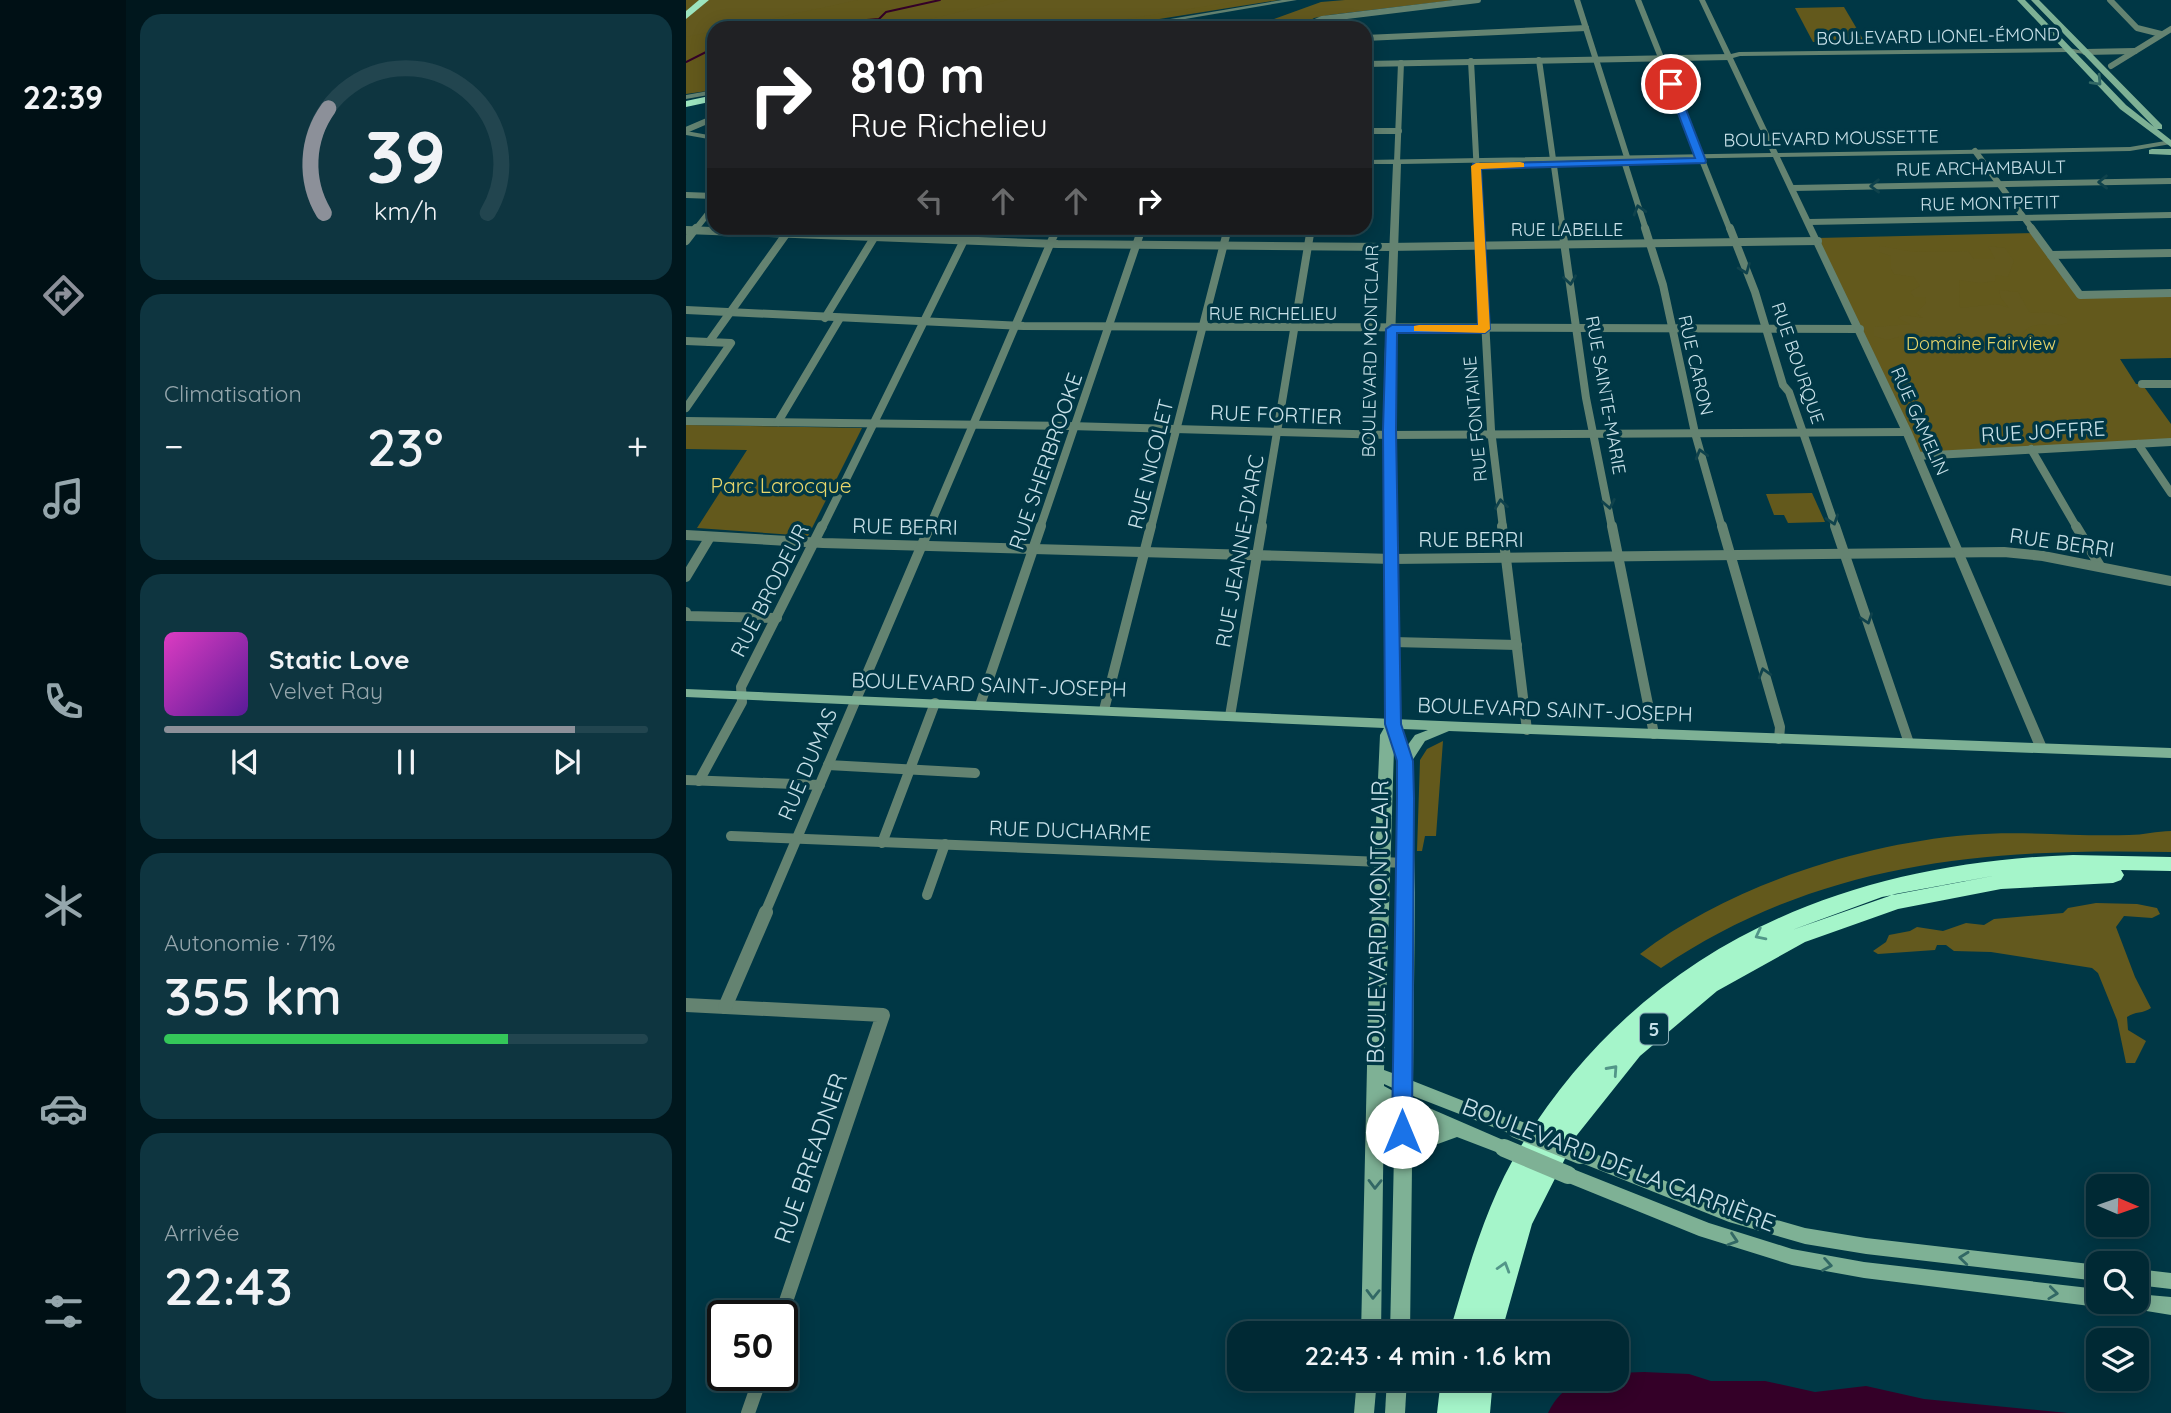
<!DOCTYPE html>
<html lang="fr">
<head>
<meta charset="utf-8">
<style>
	:root { --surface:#002934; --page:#0e3540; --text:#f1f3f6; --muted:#95a6ac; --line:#22454f; --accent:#8c9099 }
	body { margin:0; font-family:Quicksand,sans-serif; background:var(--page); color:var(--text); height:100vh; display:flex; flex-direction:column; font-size:26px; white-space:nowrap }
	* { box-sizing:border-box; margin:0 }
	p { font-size:23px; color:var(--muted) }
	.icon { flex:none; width:38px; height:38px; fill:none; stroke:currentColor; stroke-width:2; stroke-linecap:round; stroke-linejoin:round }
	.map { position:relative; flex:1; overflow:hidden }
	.side { display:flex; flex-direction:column; gap:14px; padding:14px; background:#00171d; width:560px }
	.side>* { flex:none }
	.banner { position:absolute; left:21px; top:21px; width:665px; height:214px; border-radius:21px; box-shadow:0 4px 18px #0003,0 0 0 2px var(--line); background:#202124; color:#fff; overflow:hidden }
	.needle { width:46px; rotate:92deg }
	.fabs { position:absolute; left:1400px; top:1174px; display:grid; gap:14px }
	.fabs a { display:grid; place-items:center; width:63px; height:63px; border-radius:14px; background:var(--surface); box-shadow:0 4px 18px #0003,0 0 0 2px var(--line); font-size:35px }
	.speed { position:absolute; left:21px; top:1300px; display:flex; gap:14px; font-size:35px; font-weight:700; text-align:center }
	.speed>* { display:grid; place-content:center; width:91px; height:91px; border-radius:50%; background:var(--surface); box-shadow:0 4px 18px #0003,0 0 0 2px var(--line); line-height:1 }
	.speed .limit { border:4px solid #111; border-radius:10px; background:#fff; color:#111 }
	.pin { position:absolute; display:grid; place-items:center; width:60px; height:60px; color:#fff; margin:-30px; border:4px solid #fff; border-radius:50%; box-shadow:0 2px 7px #0007 }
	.me { position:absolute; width:77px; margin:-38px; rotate:0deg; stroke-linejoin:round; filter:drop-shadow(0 0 5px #0008) }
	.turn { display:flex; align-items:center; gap:24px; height:147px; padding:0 28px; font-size:32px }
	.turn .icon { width:91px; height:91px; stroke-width:2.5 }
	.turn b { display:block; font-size:49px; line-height:60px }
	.lanes { display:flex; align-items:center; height:66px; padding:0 28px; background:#0003; justify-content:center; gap:35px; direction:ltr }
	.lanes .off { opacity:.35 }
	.big { font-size:52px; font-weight:600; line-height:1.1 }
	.side .card { flex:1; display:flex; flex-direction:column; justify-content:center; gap:10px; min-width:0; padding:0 24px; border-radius:21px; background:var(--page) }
	.side .dial { align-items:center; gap:0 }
	.dial svg { height:182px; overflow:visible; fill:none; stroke:var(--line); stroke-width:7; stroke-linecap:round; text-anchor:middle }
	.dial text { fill:var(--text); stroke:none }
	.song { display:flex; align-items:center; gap:21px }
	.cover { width:84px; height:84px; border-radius:10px; background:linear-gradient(135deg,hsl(310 70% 55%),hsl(270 70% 35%)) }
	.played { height:7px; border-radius:4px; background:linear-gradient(90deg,var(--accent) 85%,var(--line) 85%) }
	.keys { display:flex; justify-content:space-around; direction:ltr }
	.heat { display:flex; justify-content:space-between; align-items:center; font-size:38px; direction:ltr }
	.charge { height:10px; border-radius:5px; background:linear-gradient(90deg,#34c759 71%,var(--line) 0) }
	.trip { position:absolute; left:541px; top:1321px; width:402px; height:70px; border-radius:21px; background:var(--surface); box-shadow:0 4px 18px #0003,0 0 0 2px var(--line); font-weight:600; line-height:70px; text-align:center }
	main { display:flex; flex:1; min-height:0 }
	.dock { display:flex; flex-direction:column; width:126px; justify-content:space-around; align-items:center; background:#001015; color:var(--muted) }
	.dock .icon { width:49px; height:49px }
	.dock .active { color:var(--accent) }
	.dock b { font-size:32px; color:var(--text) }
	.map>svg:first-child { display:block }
</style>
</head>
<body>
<main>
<nav class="dock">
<b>22:39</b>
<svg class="icon active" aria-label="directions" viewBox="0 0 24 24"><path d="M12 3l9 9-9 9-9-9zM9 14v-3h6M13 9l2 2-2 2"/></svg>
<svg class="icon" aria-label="music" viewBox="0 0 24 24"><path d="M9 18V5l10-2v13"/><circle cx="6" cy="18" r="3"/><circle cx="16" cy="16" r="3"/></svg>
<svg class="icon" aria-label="phone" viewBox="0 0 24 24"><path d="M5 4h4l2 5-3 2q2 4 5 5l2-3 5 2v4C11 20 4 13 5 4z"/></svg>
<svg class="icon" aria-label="climate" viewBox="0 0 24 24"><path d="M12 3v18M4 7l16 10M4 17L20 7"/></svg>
<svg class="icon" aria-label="car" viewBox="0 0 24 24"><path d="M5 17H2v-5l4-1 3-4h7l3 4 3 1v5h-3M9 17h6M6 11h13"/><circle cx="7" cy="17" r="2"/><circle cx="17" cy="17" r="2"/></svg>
<svg class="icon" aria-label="filters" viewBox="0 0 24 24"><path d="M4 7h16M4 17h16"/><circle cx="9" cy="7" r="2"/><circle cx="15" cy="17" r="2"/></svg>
</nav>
<section class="side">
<div class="card dial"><svg viewBox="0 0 100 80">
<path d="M14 69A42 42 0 1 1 86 69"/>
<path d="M14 69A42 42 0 0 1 16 23" stroke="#8c9099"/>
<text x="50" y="56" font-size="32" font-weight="700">39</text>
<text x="50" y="72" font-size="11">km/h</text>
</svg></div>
<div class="card"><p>Climatisation</p>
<div class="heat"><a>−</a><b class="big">23°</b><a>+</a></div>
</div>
<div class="card">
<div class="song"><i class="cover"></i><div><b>Static Love</b><p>Velvet Ray</p></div></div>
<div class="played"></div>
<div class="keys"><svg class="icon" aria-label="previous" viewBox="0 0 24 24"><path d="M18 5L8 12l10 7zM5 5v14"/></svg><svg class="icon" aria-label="pause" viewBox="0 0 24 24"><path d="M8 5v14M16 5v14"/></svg><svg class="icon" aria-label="next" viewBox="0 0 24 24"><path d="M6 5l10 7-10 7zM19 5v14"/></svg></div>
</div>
<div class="card"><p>Autonomie · 71%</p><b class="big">355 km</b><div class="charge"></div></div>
<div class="card"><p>Arrivée</p><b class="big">22:43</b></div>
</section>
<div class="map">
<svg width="1485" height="1413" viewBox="0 0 1485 1413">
	<rect width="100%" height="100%" fill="#003745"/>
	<g fill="#63591c">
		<polygon points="0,0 593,0 417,28 28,28 28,90 0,94"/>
		<polygon points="1158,7 1178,41 1127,42 1109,8"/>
		<polygon points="1348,233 1394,295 1485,293 1485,358 1434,359 1450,384 1456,384 1485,424 1485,442 1231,456 1131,238"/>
		<polygon points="0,425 2,425 176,428 122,536 11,528 61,450 0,449"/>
		<polygon points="1126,493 1139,522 1102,523 1098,515 1088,515 1080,494"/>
		<polygon points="757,741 750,836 739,836 736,851 731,851 734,760 741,749"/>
		<path d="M1485 831V852C1299 848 1134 861 975 968L954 954C1041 887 1173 844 1282 835 1336 830 1389 837 1443 835 1457 835 1471 831 1485 831Z"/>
	</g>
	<g fill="#63591e">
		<path d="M19 0H172L42 28H28V31L0 37C0 20 6 11 19 0Z"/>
		<polygon points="322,0 558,0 384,28 208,28"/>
		<polygon points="659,0 769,0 643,15 628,18 612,28 477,28 588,19 635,2"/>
		<path d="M1194 246 1227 252 1282 251 1288 259H1309L1302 246 1319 248 1328 261 1322 277 1310 275 1309 281 1294 283 1273 280 1274 308 1311 304 1323 308 1315 298 1313 290 1332 292 1344 313 1364 312 1381 318V323C1364 329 1347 318 1336 334H1311L1253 343H1244L1236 338V331L1201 340 1188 336V327L1224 324 1212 318 1218 315 1237 318 1230 313 1240 303 1239 297H1228L1224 292 1234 286 1228 277 1208 274 1205 269V256L1193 252Z"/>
		<path d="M1410 903 1451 904 1471 908 1474 914 1466 918 1438 916 1430 927 1449 977 1465 1008C1457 1014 1449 1011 1441 1017L1442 1030 1460 1041 1449 1063H1440L1431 1020 1412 973 1406 968 1305 952 1268 951 1260 945H1251L1249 950 1192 954 1187 951 1200 942 1203 935 1224 931 1231 927 1257 931 1280 923 1298 925 1308 919 1377 913 1382 908Z"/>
	</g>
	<path fill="#340028" d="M958 1372 1003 1374 1025 1381H1079L1129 1392 1180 1386 1238 1399 1382 1413H862C878 1381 898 1379 931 1379V1373Z"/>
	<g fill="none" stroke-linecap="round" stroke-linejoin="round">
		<g stroke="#340028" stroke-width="2">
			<polyline points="68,28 89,22 109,28"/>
			<polyline points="138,28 156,22 193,19 200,12 254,0"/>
			<polyline points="0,62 28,48"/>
		</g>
		<g stroke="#648371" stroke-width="6">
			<polyline points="891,0 941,157 939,164 960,230"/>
			<polyline points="952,0 1044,230"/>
			<polyline points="1424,0 1451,28 1475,34"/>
			<polyline points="627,28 627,23 636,19 792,0"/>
			<polyline points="679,38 900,28"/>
			<polyline points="1399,52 1449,51"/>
			<polyline points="853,60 877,230"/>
			<polyline points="785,61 794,230"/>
			<polyline points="679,64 1044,57"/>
			<polyline points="1425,66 1485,29"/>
			<polyline points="0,130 28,118"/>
			<polyline points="679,131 713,131"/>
			<polyline points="1289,151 1347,230"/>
			<polyline points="711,162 715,63"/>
			<polyline points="1107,188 1485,181"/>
			<polyline points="0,195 28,196"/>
			<polyline points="1123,222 1485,215"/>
			<polyline points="0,230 4,230"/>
			<polyline points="9,230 28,206"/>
		</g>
		<g stroke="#648371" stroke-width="8">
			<polyline points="794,228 805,430 817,528"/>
			<polyline points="876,228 900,398 926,528"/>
			<polyline points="959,228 977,285 1009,433 1036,528"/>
			<polyline points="1044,228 1069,292 1097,385 1103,392 1150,528"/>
			<polyline points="1345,228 1394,295 1485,293"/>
			<polyline points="0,230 372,244 701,247 1132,241"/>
			<polyline points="0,241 10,228"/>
			<polyline points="1365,255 1485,253"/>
			<polyline points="0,310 338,326 1174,329"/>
			<polyline points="139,318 194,228"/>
			<polyline points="0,341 23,342"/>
			<polyline points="1456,384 1485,384"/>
			<polyline points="0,408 45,343 23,342 103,230"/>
			<polyline points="0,421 384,426 703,435 1221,432"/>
			<polyline points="92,422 154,318"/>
			<polyline points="1452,444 1485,493"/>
			<polyline points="1345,449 1391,528"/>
			<polyline points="1231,456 1485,442"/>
			<polyline points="136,528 284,228"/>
			<polyline points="243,528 371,228"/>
			<polyline points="354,528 456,228"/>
			<polyline points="465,528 542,228"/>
			<polyline points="575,528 625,228"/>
		</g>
		<g stroke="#648371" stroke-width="10">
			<polyline points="816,526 841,730"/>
			<polyline points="926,526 968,734"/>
			<polyline points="1036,526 1094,727 1093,739"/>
			<polyline points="1149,526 1223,743"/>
			<polyline points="1390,526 1414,566"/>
			<polyline points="0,535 137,543 706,559 1318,552 1357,556 1485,581"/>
			<polyline points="0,577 24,537"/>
			<polyline points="0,612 1,616 91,618"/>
			<polyline points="707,642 831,645"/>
			<polyline points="294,705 355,526"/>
			<polyline points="418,710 465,526"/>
			<polyline points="544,716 576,526"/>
			<polyline points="142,765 289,773"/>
			<polyline points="0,780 134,785"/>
			<polyline points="13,781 56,702 55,687 136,526"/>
			<polyline points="45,836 720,863"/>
			<polyline points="196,843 249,703"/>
			<polyline points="241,895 259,844"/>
			<polyline points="79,913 244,526"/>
		</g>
		<g stroke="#648371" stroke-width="14">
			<polyline points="0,1005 197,1015 95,1316"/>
			<polyline points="39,1007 80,912"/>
			<polyline points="62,1413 75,1376"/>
		</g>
		<g fill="#648371" fill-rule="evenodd">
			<polygon points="596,0 611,0 446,28 431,28"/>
			<polygon points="1013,0 1019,0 1045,54 1053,52 1383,48 1402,52 1399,54 1383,52 1054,56 1047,58 1092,153 1444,147 1485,140 1485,144 1444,151 1094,157 1226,432 1361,747 1359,750 1351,750 1349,747 1216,432 1087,157 715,164 708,369 713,724 707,728 701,724 698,369 707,164 679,164 679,160 1085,153"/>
			<polygon points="28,90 28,94 0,99 0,95"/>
			<polygon points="0,131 28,136 28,140 0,135"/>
		</g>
		<g fill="#7eb195" fill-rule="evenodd">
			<polygon points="1331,0 1339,0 1440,105 1468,127 1345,0 1353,0 1476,125 1476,129 1471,129 1485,140 1485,147 1434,109"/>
			<polygon points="1466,149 1485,149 1485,155 1463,154 1463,150"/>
			<path d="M0 689 778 722 1485 748V758L763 731 739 741 726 761 729 892 727 1081 836 1124 839 1129 836 1134 830 1136 727 1096V1101L824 1143 827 1148 824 1153 818 1155 771 1137 749 1145 726 1166 724 1334H704L709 1109 698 1103 695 1334H675L683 978 694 735 698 728 0 697ZM716 729 742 730 729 735 721 746ZM708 748 712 761 713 892 709 1074 698 1070ZM698 1084 709 1089V1092L698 1086ZM726 1118 729 1119 752 1129 737 1135 726 1144Z"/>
			<polygon points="894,1148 1052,1209 1119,1228 1180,1238 1412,1265 1412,1281 1180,1254 1119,1244 1043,1222 888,1160 885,1155 888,1150"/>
			<polygon points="882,1167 1023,1223 1106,1249 1178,1262 1412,1289 1412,1302 1420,1302 1412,1307 1178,1278 1106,1265 1013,1236 875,1180 873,1175 875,1170"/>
			<polygon points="1451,1269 1485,1273 1485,1289 1451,1285"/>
			<polygon points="1451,1294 1485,1297 1485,1315 1442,1308 1439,1302 1451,1302"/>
			<polygon points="671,1379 691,1379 688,1413 668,1413"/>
			<polygon points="701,1379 721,1379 719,1413 699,1413"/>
		</g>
		<g fill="#9ce4be" fill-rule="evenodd">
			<polygon points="13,0 23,0 0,19 0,11"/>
			<polygon points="28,95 28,101 0,107 0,101"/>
		</g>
		<g fill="#a5f5ca" fill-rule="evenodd">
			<path d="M1387 855 1485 857V871L1435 870 1438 875 1435 880 1427 883 1315 889 1212 909 1119 942 1031 991 954 1056 891 1135 846 1224 815 1334H763C782 1270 800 1203 835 1146 958 945 1159 863 1387 855ZM1312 875 1209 894 1106 930 1196 897Z"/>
			<polygon points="755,1379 807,1379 804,1413 751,1413"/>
		</g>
		<g stroke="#7eb195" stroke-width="18">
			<polyline points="830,1129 894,1155"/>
			<polyline points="818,1148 882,1175"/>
		</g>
	</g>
	<defs><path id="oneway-chevron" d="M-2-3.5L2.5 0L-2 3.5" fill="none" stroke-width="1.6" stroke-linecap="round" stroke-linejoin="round" transform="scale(1.75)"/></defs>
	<g stroke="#326865">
		<use href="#oneway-chevron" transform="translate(1411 81) rotate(47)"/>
		<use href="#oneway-chevron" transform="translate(689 1184) rotate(91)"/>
		<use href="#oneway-chevron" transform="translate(1047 1240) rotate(18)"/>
		<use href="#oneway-chevron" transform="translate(1278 1258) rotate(-174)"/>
		<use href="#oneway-chevron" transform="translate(1141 1265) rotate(10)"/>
		<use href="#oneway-chevron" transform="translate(1367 1293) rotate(7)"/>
		<use href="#oneway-chevron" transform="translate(687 1294) rotate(91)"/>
	</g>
	<g stroke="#0f424c">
		<use href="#oneway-chevron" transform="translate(1417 182) rotate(179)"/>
		<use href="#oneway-chevron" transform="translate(1189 186) rotate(179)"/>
		<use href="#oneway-chevron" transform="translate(953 210) rotate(-106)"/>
		<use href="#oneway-chevron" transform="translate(1059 269) rotate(68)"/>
		<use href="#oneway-chevron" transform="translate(884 280) rotate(82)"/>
		<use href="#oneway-chevron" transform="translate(1015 454) rotate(-106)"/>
		<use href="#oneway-chevron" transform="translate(815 504) rotate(-97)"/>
		<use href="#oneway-chevron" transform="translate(923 504) rotate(79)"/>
		<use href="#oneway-chevron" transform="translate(1147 520) rotate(72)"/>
		<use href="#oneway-chevron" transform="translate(1181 619) rotate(71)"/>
		<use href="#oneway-chevron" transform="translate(1078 673) rotate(-106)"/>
	</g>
	<g stroke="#529688">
		<use href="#oneway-chevron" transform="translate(1074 935) rotate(153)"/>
		<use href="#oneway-chevron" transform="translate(927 1070) rotate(-48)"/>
		<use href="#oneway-chevron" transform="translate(818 1267) rotate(-73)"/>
	</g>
	<polygon fill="#1a73e8" stroke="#114b97" stroke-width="2" points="985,81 990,84 1020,161 1019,163 795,169 804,329 799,333 711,333 710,430 715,724 727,761 728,798 726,1132 723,1138 716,1140 709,1138 706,1132 711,798 711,761 699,724 697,430 700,329 706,325 792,325 787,164 1009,158 981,84"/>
	<polygon fill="#f59e0b" points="834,162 838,163 838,167 795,169 804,329 799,333 728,331 728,326 733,325 792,325 785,166 790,163"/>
	<g text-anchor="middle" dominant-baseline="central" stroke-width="7" stroke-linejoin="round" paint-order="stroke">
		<g font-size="18" fill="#c8e1e9" stroke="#003745">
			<text transform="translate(1252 36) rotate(-1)">BOULEVARD LIONEL-ÉMOND</text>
			<text transform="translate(1145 138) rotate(-1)">BOULEVARD MOUSSETTE</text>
			<text transform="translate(1295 168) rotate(-1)">RUE ARCHAMBAULT</text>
			<text transform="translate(1304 203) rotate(-1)">RUE MONTPETIT</text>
			<text x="881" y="229">RUE LABELLE</text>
			<text x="587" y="313">RUE RICHELIEU</text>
			<text transform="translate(684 351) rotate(-89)">BOULEVARD MONTCLAIR</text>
			<text transform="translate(1112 363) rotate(71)">RUE BOURQUE</text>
			<text transform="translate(1010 365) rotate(77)">RUE CARON</text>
			<text transform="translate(920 395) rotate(80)">RUE SAINTE-MARIE</text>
			<text transform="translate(789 419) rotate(-95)">RUE FONTAINE</text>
			<text transform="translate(1234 421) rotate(66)">RUE GAMELIN</text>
		</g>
		<g font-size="18" fill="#e7d66b" stroke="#003745">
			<text x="1295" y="343">Domaine Fairview</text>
		</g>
		<rect fill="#003745" stroke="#8caeb8" stroke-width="2" x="954" y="1013.5" width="28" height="31" rx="5"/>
		<g font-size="19" font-weight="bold" fill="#c8e1e9">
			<text x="968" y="1029">5</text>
		</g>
		<g font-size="21" fill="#c8e1e9" stroke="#003745">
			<text transform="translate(590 414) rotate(2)">RUE FORTIER</text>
			<text transform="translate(1357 431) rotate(-3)">RUE JOFFRE</text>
			<text transform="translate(359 461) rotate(-71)">RUE SHERBROOKE</text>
			<text transform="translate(464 464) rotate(-76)">RUE NICOLET</text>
			<text transform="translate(219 526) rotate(1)">RUE BERRI</text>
			<text x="785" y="539">RUE BERRI</text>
			<text transform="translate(1376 542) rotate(8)">RUE BERRI</text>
			<text transform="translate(553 551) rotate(-80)">RUE JEANNE-D'ARC</text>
			<text transform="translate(83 590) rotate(-63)">RUE BRODEUR</text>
			<text transform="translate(303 684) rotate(2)">BOULEVARD SAINT-JOSEPH</text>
			<text transform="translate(869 709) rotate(2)">BOULEVARD SAINT-JOSEPH</text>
			<text transform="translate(121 764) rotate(-67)">RUE DUMAS</text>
			<text transform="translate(384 830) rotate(2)">RUE DUCHARME</text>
		</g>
		<g font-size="21" fill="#e7d66b" stroke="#003745">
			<text x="95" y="485">Parc Larocque</text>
		</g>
		<g font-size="24" fill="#c8e1e9" stroke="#003745">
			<text transform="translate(691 922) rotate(-89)">BOULEVARD MONTCLAIR</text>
			<text transform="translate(124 1158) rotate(-71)">RUE BREADNER</text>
			<text transform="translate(933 1164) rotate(21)">BOULEVARD DE LA CARRIÈRE</text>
		</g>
	</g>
</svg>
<div class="fabs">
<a><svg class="needle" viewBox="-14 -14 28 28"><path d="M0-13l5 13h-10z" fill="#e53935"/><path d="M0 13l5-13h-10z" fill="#95a6ac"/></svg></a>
<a><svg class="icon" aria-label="search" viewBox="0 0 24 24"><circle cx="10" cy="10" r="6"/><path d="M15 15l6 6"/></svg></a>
<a><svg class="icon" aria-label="layers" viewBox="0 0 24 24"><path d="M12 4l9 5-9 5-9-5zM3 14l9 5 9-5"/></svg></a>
</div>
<div class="speed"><div class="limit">50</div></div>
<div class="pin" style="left:985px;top:84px;background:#d93025"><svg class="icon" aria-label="arrive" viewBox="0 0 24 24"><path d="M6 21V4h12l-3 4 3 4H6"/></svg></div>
<svg class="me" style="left:716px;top:1132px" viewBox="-20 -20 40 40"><circle r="19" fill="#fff"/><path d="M0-13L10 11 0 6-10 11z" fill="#1a73e8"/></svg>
<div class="trip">22:43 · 4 min · 1.6 km</div>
<div class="banner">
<div class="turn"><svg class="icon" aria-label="right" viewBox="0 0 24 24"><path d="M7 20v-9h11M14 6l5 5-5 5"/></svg><div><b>810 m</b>Rue Richelieu</div></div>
<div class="lanes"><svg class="icon off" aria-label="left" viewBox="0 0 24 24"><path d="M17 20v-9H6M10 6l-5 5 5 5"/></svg><svg class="icon off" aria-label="ahead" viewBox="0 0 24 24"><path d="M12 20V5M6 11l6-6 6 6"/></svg><svg class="icon off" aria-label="ahead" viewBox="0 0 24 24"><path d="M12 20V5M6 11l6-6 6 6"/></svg><svg class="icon" aria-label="right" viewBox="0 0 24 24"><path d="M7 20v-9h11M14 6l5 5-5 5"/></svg></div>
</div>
</div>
</main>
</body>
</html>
